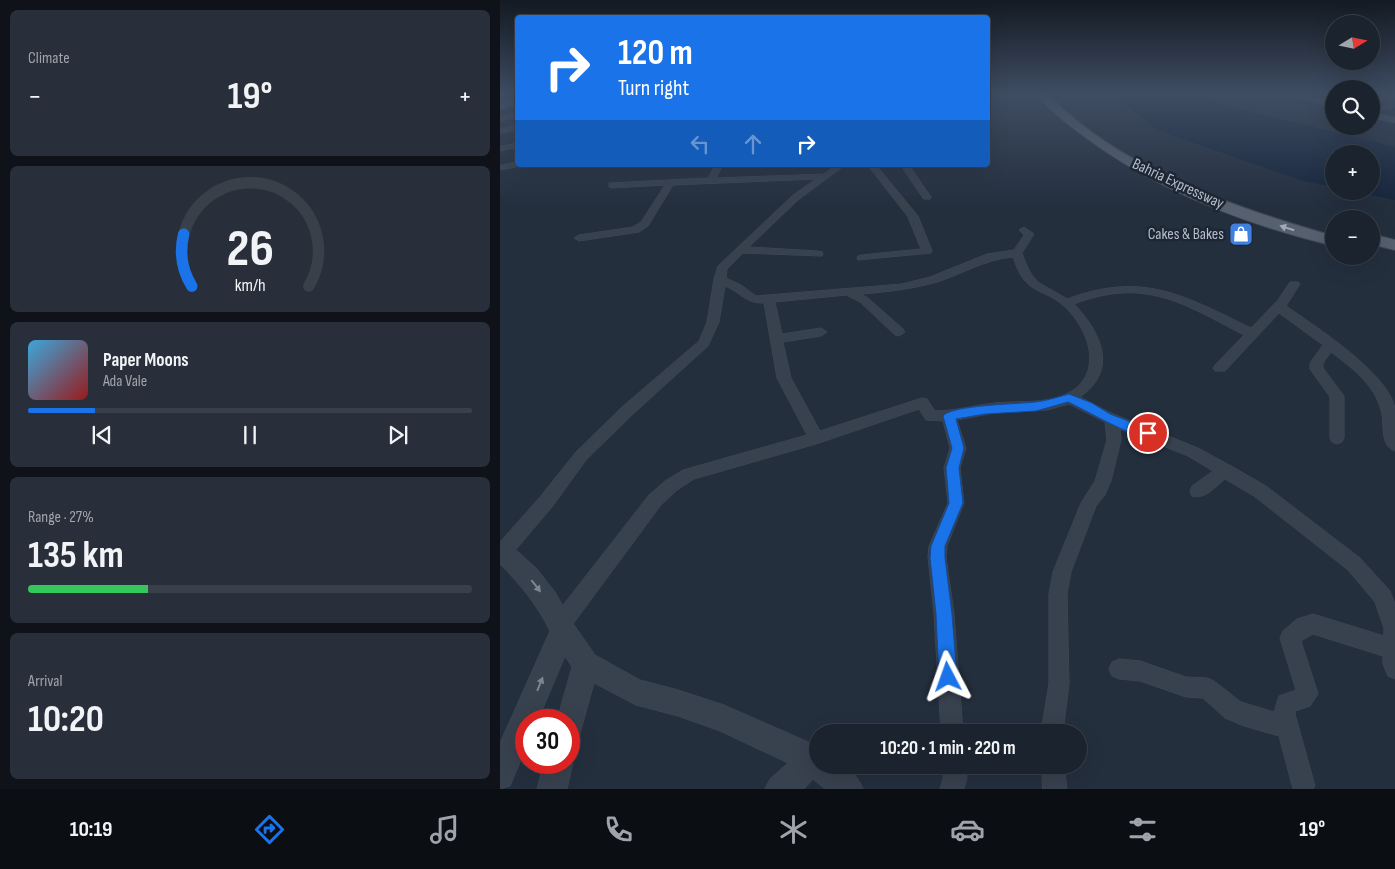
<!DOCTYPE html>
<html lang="en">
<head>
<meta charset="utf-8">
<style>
	:root { --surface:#1b232e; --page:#282f3a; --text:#f1f3f6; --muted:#a0a4aa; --line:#39404a; --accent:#1a73e8 }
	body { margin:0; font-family:"Sofia Sans Condensed",sans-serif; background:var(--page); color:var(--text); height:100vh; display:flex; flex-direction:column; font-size:19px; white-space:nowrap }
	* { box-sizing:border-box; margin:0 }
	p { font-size:16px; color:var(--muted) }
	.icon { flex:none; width:28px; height:28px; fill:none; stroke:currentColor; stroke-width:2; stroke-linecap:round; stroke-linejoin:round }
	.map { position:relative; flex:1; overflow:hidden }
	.panel { display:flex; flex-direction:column; gap:10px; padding:10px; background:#0f1319; width:500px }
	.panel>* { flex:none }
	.top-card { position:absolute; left:15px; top:15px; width:475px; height:152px; border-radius:5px; box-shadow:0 5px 20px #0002,0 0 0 1px var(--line); background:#1a73e8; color:#fff; overflow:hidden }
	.needle { width:32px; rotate:80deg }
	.fabs { position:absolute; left:825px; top:15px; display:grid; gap:10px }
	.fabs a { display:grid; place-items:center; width:55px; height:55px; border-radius:50%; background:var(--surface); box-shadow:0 5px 20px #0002,0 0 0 1px var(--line); font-size:25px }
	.speed { position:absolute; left:15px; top:709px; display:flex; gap:10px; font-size:25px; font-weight:700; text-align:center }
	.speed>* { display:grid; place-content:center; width:65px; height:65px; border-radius:50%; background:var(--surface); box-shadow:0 5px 20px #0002,0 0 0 1px var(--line); line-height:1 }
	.speed .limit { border:8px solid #d22; background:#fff; color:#111 }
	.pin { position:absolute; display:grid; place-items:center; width:42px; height:42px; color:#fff; margin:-21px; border:2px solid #fff; border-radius:50%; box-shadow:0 1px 5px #0007 }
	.me { position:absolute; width:55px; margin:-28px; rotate:356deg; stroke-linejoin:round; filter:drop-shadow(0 0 4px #0008) }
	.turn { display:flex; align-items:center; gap:18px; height:105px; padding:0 20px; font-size:22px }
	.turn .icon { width:65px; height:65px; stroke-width:2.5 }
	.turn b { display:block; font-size:35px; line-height:42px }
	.lanes { display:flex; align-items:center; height:48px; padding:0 20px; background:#0003; justify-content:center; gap:25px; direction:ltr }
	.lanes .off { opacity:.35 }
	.big { font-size:38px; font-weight:700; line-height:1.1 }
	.panel .card { flex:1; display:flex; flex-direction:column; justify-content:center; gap:8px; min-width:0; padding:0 18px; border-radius:8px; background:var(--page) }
	.panel .dial { align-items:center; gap:0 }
	.dial svg { height:130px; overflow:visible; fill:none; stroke:var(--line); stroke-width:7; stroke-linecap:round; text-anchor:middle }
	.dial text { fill:var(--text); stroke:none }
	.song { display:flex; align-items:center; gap:15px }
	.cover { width:60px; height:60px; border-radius:8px; background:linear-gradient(135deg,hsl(200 70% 55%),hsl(0 70% 35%)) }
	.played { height:5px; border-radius:2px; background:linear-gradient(90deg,var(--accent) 15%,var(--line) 15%) }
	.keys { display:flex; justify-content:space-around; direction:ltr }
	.heat { display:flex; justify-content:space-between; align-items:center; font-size:28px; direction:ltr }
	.charge { height:8px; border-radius:4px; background:linear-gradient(90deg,#34c759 27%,var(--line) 0) }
	.trip { position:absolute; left:309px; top:724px; width:278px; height:50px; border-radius:25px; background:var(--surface); box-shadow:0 5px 20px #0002,0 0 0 1px var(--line); font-weight:700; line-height:50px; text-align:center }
	.menu { display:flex; height:80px; justify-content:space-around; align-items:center; background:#0b0e12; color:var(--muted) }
	.menu .icon { width:35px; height:35px }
	.menu .selected { color:var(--accent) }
	.menu b { font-size:22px; color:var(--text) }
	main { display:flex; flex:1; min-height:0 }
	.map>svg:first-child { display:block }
</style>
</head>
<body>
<main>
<section class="panel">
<div class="card"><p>Climate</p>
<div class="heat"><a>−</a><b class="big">19°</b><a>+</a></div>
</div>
<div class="card dial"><svg viewBox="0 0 100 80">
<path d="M14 69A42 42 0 1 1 86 69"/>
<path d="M14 69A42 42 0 0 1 9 37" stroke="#1a73e8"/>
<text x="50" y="56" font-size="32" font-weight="700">26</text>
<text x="50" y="72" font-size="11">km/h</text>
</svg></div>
<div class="card">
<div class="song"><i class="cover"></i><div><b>Paper Moons</b><p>Ada Vale</p></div></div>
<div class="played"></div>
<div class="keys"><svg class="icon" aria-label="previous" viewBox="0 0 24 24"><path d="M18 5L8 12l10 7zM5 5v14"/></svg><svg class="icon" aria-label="pause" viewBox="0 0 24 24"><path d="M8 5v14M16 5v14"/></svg><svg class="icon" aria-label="next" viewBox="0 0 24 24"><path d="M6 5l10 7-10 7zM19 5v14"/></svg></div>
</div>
<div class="card"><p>Range · 27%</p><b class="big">135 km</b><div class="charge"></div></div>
<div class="card"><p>Arrival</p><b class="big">10:20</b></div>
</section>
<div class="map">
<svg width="895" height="789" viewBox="0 0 895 789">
	<rect width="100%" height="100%" fill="#242f3e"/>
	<polygon fill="#17263c" points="612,93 701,93 719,104 895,147 895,200 853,191 871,191 871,154 834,154 834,187 803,181 657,130"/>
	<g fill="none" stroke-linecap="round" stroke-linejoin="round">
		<g stroke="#414a57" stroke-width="1">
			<g id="minor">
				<polygon points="18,95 18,99 0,106 0,102"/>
				<polygon points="871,95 895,98 895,102 871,99"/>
				<polygon points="895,103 895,107 871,114 871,110"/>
				<polygon points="18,113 18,117 0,121 0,117"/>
				<polygon points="18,125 18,129 0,134 0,130"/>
				<polygon points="18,143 18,147 0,151 0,147"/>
				<polygon points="18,162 18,165 21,166 0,170 0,166"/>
				<path d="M215 165H223L216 178 324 174 336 165H345L298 200 249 247 318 251 322 252 323 254 322 256 243 253 227 269 226 278 241 285 256 296 402 284 430 277 487 254 514 250 524 235 519 230 524 227 534 234 522 253C534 287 539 281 567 299 643 271 683 295 751 328L778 300 790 282H798L800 284 786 306C815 326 888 373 895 408 895 421 895 437 895 451 879 446 885 423 881 410 874 384 851 367 831 352L823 363V368L844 396V438L842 442 837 444 832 442 830 438V397L810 369V363L823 345 779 313 725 371H715L713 368 715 365 744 335C682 303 645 277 574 304 601 332 619 370 580 397L611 413 698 448 731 466 766 486 860 558 890 591 895 604V679L888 676 883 664V656L813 634 801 641 818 694 810 706 795 711V714L815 786 813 789H793L779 736 744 726 725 718 703 698 686 697 640 681 619 679 612 676 609 669 612 662 619 659 640 661 686 677 707 678 714 681 741 702 774 712 779 696 796 690 780 638 783 631 797 619 813 614 884 636V628L875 602 848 570 754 496 725 479C716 486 705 500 692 496L690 491 692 486 713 471 688 456 620 429 621 440 611 481 605 495 596 506 571 572 567 594 569 684 563 732H541L549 684V594L553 572 581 503 595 481 607 440 605 422 569 404 547 410 494 413 457 420 466 448 460 468 464 503 447 546 446 557 454 614 463 732H441L434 614 428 557 429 546 448 503 444 468 450 448 443 421 426 420 419 409 316 444 194 479 177 490 161 505 67 632 60 635 53 632 50 625 53 618 149 495 165 481 183 470 307 435 277 378 264 303C246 304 240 292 225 286L219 322 208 346 132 415 86 460 52 507 7 560 0 562V542L40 497 76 452 122 407 199 341 207 322 214 279 218 266 292 196 316 179 173 185 148 226 139 232 79 241 74 238 79 235 133 227 141 222 165 185 112 188 109 187V183L208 178ZM513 257C526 299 544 285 568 310 595 339 603 384 556 398 536 403 515 401 495 403 475 405 455 411 435 411L427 399 422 398 320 431 291 378 283 342 321 336 327 332 321 328 282 334 275 302 346 295 360 302 395 335 399 336 405 332 403 329 368 298 361 294C387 292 412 289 437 282 465 273 483 260 513 257Z"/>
				<polygon points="368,165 376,165 418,216 432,251 431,253 358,260 357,258 358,256 362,255 421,249 408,217"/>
				<polygon points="401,165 409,165 431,197 430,199 424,199"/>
				<polygon points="443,765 465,765 467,778 464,789 440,789 443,778"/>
				<polygon points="542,765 564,765 567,789 543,789"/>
			</g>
		</g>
		<g stroke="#414a57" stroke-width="1">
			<g id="tertiary">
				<path d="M0 543 15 549 37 569 55 592 72 622 95 655 140 680 178 690 224 705 306 741 318 748V765C340 765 353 765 363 789H325L313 779 304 789H265L270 779 288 763 220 731 178 716 136 705 94 683 79 737 69 741V720H57L72 667 65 656 38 720H26V748L10 786 0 789V743L50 631C37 605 21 585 0 564Z"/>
				<polygon points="69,752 73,762 67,789 37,789 44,762 69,762"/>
			</g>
		</g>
		<g stroke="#414a57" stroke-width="1">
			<g id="secondary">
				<polygon points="781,93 798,93 834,102 834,108"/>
				<polygon points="18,99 18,105 0,109 0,103"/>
				<polygon points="871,112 895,117 895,123 871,118"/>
			</g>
		</g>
		<g stroke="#414a57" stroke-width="2">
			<g id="primary">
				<path d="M536 93H547C616 168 738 209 834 236V246C744 224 655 190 581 134 565 122 548 109 536 93Z"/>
				<polygon points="871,234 895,240 895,250 871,244"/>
			</g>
		</g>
		<use href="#minor" fill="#38414e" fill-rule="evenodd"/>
		<use href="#tertiary" fill="#38414e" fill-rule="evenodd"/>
		<use href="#secondary" fill="#465061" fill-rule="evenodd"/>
		<use href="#primary" fill="#56606e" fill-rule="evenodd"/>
	</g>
	<defs><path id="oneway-solid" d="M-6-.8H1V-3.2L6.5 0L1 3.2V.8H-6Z" transform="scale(1.25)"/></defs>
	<use fill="#a1aab7" href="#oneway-solid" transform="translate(787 228) rotate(-163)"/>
	<g fill="#7c8592">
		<use href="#oneway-solid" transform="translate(36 586) rotate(52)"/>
		<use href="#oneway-solid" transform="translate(40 684) rotate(-68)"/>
	</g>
	<linearGradient id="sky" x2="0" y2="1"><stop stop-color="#141a22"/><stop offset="0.46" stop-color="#3f4d63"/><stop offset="1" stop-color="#3f4d63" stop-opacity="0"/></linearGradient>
	<rect width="895" height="204" fill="url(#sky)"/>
	<path fill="#1a73e8" stroke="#114b97" d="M569 394 592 403 610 414 652 430 654 433 652 437C637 441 584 409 568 402L536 411 485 414 456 419 464 448 459 468 463 503 445 546V558L452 614 457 677 454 683 448 686 442 683 439 677 436 614 430 558 431 546 449 503 446 468 452 448 443 416C451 405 519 404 535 402 546 401 558 397 569 394Z"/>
	<defs>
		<g id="shop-square" transform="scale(1.25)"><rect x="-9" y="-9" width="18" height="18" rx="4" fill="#3f7fe0" stroke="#1d2633"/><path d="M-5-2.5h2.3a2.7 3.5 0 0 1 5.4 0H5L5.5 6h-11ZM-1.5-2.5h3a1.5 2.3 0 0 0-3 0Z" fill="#fff"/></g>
	</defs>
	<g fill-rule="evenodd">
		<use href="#shop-square" x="741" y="234"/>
	</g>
	<g text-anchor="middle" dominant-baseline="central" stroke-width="5" stroke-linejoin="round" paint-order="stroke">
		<g font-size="16" fill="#b4bcc9" stroke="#1d2633">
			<text transform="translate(678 184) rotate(25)">Bahria Expressway</text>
		</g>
		<g font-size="16" fill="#b4bcc9" stroke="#1d2633" text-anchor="end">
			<text x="724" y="234">Cakes &amp; Bakes</text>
		</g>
	</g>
</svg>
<div class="fabs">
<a><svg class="needle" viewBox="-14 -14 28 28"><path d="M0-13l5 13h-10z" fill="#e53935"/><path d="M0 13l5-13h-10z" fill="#a0a4aa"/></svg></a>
<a><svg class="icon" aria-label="search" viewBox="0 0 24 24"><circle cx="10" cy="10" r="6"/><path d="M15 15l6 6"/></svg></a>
<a>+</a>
<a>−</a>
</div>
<div class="speed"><div class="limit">30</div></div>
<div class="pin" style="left:648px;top:433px;background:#d93025"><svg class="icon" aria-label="arrive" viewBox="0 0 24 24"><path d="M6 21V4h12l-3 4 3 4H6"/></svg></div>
<svg class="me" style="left:448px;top:677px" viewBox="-20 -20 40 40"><path d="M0-17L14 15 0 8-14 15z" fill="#1a73e8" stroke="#fff" stroke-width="4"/></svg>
<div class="trip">10:20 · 1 min · 220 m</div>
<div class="top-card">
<div class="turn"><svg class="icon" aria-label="right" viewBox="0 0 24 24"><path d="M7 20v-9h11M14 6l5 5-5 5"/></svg><div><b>120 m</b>Turn right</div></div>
<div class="lanes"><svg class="icon off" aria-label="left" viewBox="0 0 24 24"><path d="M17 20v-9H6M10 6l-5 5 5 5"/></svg><svg class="icon off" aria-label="ahead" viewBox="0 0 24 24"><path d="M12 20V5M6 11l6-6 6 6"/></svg><svg class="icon" aria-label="right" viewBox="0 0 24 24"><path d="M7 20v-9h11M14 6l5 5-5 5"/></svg></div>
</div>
</div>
</main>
<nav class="menu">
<b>10:19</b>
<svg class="icon selected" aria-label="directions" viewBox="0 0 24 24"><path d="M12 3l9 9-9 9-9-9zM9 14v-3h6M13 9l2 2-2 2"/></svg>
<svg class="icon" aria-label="music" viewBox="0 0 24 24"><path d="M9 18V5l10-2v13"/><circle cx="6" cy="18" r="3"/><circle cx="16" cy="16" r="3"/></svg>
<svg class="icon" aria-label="phone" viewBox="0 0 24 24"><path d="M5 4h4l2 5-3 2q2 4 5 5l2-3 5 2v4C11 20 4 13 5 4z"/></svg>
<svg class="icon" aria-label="climate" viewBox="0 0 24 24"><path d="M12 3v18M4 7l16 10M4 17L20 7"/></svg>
<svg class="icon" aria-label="car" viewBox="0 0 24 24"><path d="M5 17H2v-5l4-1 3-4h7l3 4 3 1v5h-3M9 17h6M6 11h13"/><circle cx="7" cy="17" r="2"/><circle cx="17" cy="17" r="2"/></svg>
<svg class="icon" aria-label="filters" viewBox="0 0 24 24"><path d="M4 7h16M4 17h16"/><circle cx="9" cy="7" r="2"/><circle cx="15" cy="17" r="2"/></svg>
<b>19°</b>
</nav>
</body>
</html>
